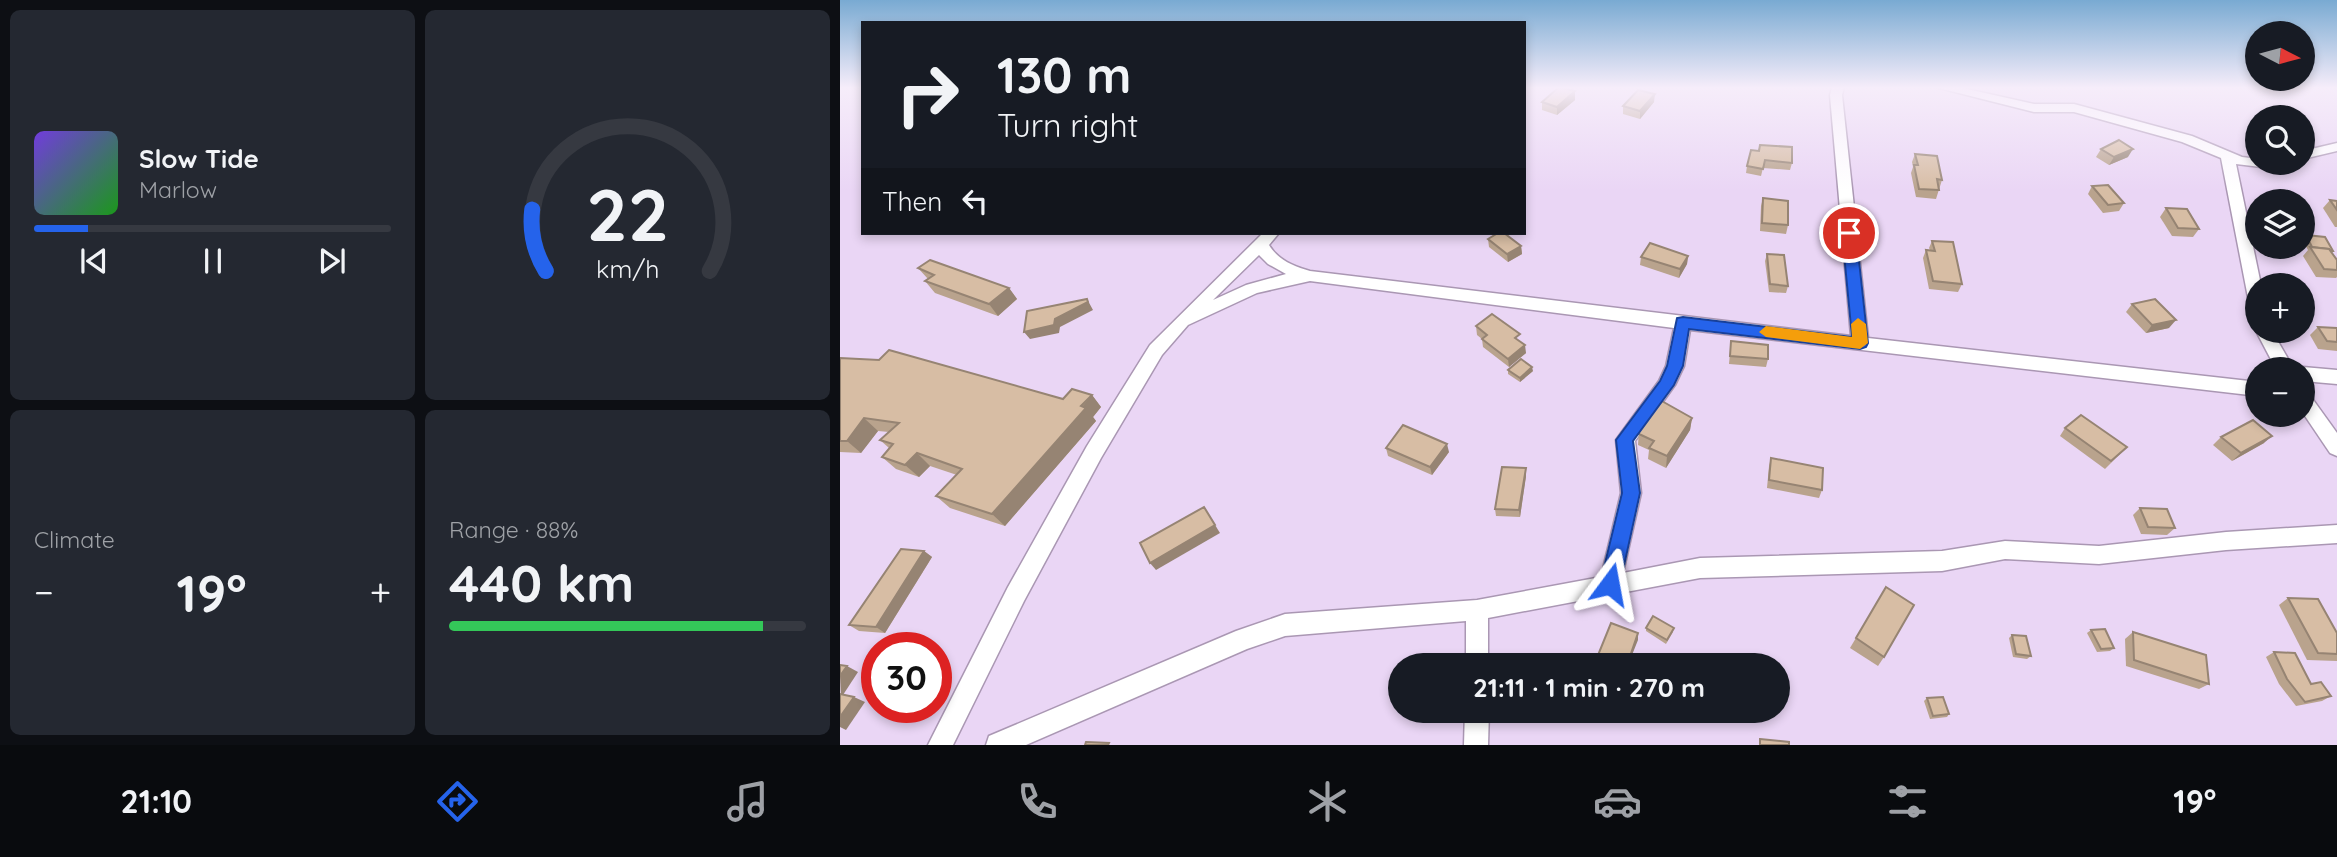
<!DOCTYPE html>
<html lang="en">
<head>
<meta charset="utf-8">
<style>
	:root { --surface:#171b24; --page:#242831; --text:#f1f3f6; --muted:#9ea1a6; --line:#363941; --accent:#2563eb }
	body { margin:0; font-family:Quicksand,sans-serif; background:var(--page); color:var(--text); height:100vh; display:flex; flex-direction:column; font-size:26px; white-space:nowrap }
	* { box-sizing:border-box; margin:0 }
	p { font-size:23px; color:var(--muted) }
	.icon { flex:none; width:38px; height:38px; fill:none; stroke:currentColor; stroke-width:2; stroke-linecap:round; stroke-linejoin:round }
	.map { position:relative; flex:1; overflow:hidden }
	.panel { display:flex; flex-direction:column; gap:10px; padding:10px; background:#0d0f14; width:840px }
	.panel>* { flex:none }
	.top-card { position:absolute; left:21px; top:21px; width:665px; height:214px; border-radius:0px; box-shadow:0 4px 10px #0003; background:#171b24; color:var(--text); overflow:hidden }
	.needle { width:46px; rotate:96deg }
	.buttons { position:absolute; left:1405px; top:21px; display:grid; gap:14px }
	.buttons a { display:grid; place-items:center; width:70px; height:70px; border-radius:50%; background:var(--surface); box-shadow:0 4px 10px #0003; font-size:35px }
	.speed { position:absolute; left:21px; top:632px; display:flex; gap:14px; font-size:35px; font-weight:700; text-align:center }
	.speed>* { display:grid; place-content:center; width:91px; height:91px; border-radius:50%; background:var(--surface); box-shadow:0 4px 10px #0003; line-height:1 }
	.speed .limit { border:10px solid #d22; background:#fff; color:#111 }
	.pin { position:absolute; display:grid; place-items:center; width:60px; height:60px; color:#fff; margin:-30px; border:4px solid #fff; border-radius:50%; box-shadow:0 2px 7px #0007 }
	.me { position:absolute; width:77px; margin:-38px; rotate:13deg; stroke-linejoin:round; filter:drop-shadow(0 0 5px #0008) }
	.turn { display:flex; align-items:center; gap:24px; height:147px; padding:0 21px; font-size:32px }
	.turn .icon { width:91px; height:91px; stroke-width:2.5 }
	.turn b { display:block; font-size:49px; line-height:60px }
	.then { display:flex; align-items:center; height:66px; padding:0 21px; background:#0003; gap:14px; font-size:26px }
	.big { font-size:52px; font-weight:800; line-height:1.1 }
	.panel .card { flex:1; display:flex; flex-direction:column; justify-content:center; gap:10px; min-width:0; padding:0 24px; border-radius:10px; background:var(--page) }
	.panel .dial { align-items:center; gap:0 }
	.dial svg { height:182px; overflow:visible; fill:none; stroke:var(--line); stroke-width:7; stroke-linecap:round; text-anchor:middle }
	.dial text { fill:var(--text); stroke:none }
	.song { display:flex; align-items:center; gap:21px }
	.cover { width:84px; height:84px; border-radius:10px; background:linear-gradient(135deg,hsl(260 70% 55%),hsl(120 70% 35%)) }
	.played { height:7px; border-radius:4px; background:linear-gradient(90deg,var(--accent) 15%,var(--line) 15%) }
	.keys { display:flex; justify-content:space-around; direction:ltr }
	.heat { display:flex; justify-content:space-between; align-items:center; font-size:38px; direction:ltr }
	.charge { height:10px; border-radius:5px; background:linear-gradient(90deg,#34c759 88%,var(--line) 0) }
	.panel .tiles { flex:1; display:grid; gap:10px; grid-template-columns:repeat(2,1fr) }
	.trip { position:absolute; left:548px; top:653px; width:402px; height:70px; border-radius:35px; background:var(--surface); box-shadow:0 4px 10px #0003; font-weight:800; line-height:70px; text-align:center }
	.tabs { display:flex; height:112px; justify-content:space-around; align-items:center; background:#090b0e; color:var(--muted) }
	.tabs .icon { width:49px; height:49px }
	.tabs .selected { color:var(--accent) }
	.tabs b { font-size:32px; color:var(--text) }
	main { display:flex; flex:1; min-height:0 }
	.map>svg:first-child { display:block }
</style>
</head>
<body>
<main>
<section class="panel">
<div class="tiles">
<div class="card">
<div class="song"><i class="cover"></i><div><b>Slow Tide</b><p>Marlow</p></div></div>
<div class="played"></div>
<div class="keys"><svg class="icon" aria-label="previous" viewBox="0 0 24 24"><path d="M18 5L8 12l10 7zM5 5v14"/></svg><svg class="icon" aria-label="pause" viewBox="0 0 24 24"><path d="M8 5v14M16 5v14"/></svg><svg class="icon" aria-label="next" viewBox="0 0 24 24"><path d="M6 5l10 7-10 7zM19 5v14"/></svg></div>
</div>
<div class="card dial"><svg viewBox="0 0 100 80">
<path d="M14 69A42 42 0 1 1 86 69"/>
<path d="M14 69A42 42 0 0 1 8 42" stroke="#2563eb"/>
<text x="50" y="56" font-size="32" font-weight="700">22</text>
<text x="50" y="72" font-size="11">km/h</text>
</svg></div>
<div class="card"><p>Climate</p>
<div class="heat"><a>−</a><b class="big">19°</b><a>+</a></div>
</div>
<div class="card"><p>Range · 88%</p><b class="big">440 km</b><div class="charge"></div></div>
</div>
</section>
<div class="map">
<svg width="1497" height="745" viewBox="0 0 1497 745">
	<rect width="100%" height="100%" fill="#ead6f5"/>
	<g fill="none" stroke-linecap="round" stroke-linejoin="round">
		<g stroke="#aa97b3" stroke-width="3">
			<g id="minor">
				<path d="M992 87H1004L1002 95 1028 338 1418 382V396L850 330 844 366 835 385 795 441 801 493 783 573 860 558 1102 551 1165 541 1259 546 1386 532 1497 525V543L1386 550 1259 564 1165 559 1102 571 860 578 648 618V665H626V621L445 636 407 649 186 745H146L149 736 396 631 445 614 637 600 761 577 781 493 776 440 819 381 826 366 834 328 470 281 417 293 348 325 322 355 261 458 184 601 113 745H88L168 587 247 446 310 345 423 233H439L429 245C438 260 453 266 470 271L1011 336 990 95ZM419 255 428 264 446 274 406 285 373 300Z"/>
				<polygon points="1095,87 1118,87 1194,104 1234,104 1352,136 1402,157 1418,159 1418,163 1428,163 1421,167 1396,164 1421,285 1418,285 1418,314 1410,308 1381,158 1342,142 1234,112 1194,112"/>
				<polygon points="1497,143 1497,151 1463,159 1463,151"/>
				<polygon points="1418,328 1418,331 1432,331 1454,369 1436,369 1416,331"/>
				<polygon points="1463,367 1497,370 1497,384 1463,381 1463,369 1457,369"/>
				<polygon points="1463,392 1469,394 1497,433 1497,456 1490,453 1463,413"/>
				<polygon points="625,710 649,710 648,745 624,745"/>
			</g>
		</g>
		<use href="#minor" fill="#fff" fill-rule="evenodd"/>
	</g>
	<g fill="#b9a38d">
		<polygon points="735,91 735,100 717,115 702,110 702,102"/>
		<polygon points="814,102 800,119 783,114 783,106"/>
		<polygon points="920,145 952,163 950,170 923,168 921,176 906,173 907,166 918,151"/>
		<polygon points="1261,149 1288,157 1269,165 1256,157"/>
		<polygon points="1075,154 1102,180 1096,199 1076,197 1071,173 1073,167 1072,162"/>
		<polygon points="1252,186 1284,203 1279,211 1263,213 1248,194"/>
		<polygon points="923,198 948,225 946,234 920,231 921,206"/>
		<polygon points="1490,200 1497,201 1497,227 1495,227 1483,208"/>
		<polygon points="1326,208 1359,229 1353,237 1332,236 1320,217"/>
		<polygon points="1466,235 1493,251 1492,253 1497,260 1497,277 1496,278 1476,277 1463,256 1468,250 1463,241 1463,238"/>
		<polygon points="648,239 681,246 682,254 668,262 649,247"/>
		<polygon points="1092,241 1122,284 1118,292 1089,289 1083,258 1086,250 1090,250 1089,248"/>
		<polygon points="927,254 948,286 946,293 929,292 925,261"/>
		<polygon points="848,256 847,264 839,278 800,265 801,257"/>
		<polygon points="78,268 169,288 177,299 158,316 95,293 85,281 88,279"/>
		<polygon points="1292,304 1329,328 1306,333 1286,312"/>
		<polygon points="636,326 680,342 686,353 669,367 643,347 642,339 637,335"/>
		<polygon points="1478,327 1497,328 1497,351 1478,349 1470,335"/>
		<polygon points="891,341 928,359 926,367 889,364"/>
		<polygon points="0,358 223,399 252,395 261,407 253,417 256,421 165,526 110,508 96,496 117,475 90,466 79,477 56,469 42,457 49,448 40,440 49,432 38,431 21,453 0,452"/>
		<polygon points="668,370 693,371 680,382 668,374"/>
		<polygon points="852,418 850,430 826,468 808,459 809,450 798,445 799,430"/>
		<polygon points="1225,428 1287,447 1265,469 1220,436"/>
		<polygon points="1381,437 1424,443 1392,461 1373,445"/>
		<polygon points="546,448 609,452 592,475 548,456"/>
		<polygon points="931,458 982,490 979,498 927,488 929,466"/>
		<polygon points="686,476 680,517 656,516 655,509"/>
		<polygon points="1300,508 1335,528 1327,535 1301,534 1293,515"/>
		<polygon points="84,551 92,557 45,633 19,631 9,625"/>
		<polygon points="1046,587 1044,657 1038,666 1010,648"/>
		<polygon points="1448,598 1497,633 1497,661 1467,660 1439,605"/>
		<polygon points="806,628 833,632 826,644 806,631"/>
		<polygon points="1251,630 1274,648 1270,651 1257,652 1247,633"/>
		<polygon points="1293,632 1369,684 1359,689 1286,666 1285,639"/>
		<polygon points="1172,635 1191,656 1187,659 1173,657 1169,638"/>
		<polygon points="1434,652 1471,684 1491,696 1482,701 1456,706 1439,684 1426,657"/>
		<polygon points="1087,698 1109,714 1107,717 1090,719 1084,701"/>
	</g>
	<g fill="#968473">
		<polygon points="735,91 735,100 717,115 717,107"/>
		<polygon points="815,94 814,102 800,119 800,111"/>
		<polygon points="1293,149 1288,157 1269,165 1274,157"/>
		<polygon points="681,246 682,254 668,262 667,254"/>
		<polygon points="848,256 847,264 839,278 840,269"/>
		<polygon points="169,288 177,299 158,316 149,304"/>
		<polygon points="247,299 253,310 220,327 219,333 190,339 184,332 215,319"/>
		<polygon points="1336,320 1329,328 1306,333 1312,325"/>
		<polygon points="685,345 686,353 669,367 668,359"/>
		<polygon points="692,367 693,371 680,382 680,378"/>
		<polygon points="252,395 261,407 253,417 256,421 165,526 152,514"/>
		<polygon points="24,418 38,431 21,453 7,441"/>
		<polygon points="852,418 850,430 826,468 827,456"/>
		<polygon points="1432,436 1424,443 1392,461 1401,453"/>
		<polygon points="607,444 609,452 592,475 590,467"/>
		<polygon points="77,453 90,466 79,477 65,465"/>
		<polygon points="686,468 686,476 680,517 679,510"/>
		<polygon points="364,507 380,533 316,570 310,563"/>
		<polygon points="84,551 92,557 45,633 36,627"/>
		<polygon points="798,633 798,640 788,665 787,665"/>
		<polygon points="7,666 18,672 1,698 0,676"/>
		<polygon points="14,697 25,702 6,730 0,727 0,717"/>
	</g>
	<g fill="#d7bda4" stroke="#968473" stroke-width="2">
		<polygon points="719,87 735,91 717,107 702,102"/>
		<polygon points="798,90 815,94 800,111 783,106"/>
		<polygon points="1279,140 1293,149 1274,157 1261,149"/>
		<polygon points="920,145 952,147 952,163 925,160 923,169 907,166 911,150 919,151"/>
		<polygon points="1075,154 1097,156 1102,180 1097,179 1099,190 1079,189 1074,165 1078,165"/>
		<polygon points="1268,185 1284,203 1268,205 1252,186"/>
		<polygon points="923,198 948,201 948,225 922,223"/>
		<polygon points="1490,200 1497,201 1497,210"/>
		<polygon points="1326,208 1347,209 1359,229 1338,228"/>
		<polygon points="658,233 664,233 681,246 667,254 648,239"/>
		<polygon points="1466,235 1485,237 1493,251 1491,251 1489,249 1472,247"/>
		<polygon points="1092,241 1113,242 1122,284 1093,281 1086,250 1095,251"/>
		<polygon points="810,243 848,256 840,269 801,257"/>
		<polygon points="1470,247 1489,249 1497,260 1497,270 1484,269"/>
		<polygon points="927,254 944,255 948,286 930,284"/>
		<polygon points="90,260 169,288 149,304 85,281 94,275 78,268"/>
		<polygon points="247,299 248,302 215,319 214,325 184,332 187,311"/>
		<polygon points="1315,299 1336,320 1312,325 1292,304"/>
		<polygon points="652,314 680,334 675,338 685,345 668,359 642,339 647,335 636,326"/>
		<polygon points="1478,327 1497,328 1497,342 1487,341"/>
		<polygon points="891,341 928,345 928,359 890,356"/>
		<polygon points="49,350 223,399 232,389 252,395 241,406 246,408 152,514 96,496 122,469 77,453 65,465 42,457 53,444 40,440 59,423 24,418 7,441 0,441 0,358 39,360"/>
		<polygon points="681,359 692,367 680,378 668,370"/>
		<polygon points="820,400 852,418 827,456 809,448 814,441 799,434 799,430"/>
		<polygon points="1241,415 1287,447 1271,461 1225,428"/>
		<polygon points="1413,420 1432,436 1401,453 1381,437"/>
		<polygon points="563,425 607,444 590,467 546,448"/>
		<polygon points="931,458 983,468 982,490 929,480"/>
		<polygon points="662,467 686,468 679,510 655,509"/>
		<polygon points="364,507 375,525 310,563 300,543"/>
		<polygon points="1300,508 1327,509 1335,528 1308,527"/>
		<polygon points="61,549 84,551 36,627 9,625"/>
		<polygon points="1046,587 1074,605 1044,657 1016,638"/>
		<polygon points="1448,598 1478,599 1497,633 1497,654 1478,653"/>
		<polygon points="813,616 834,628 827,640 806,628"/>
		<polygon points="771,623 798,633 787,665 754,665"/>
		<polygon points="1265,629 1274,648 1261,649 1251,630"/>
		<polygon points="1293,632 1366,655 1369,684 1294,660"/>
		<polygon points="1172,635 1186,636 1191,656 1176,654"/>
		<polygon points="1434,652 1455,653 1471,684 1481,682 1491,696 1465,702 1447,679"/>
		<polygon points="0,665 7,666 0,676"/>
		<polygon points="0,694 14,697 0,717"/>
		<polygon points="1103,697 1109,714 1093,716 1087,698"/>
		<polygon points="920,739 949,742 949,745 920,745"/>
		<polygon points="246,742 269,743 268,745 245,745"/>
	</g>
	<linearGradient id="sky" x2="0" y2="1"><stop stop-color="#79aad2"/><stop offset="0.46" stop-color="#f6edfa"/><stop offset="1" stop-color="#f6edfa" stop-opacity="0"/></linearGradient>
	<rect width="1497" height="191" fill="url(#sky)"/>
	<polygon fill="#2563eb" stroke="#184099" stroke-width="2" points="1009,229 1016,233 1028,343 1026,347 1020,349 849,329 843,366 834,385 793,441 800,493 780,584 777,591 770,593 763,591 760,584 782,493 776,440 820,381 827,366 837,318 843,317 1012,337 1002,233"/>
	<polygon fill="#f59e0b" points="1018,318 1026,324 1028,343 1020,349 926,337 919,332 926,326 1012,337 1011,324"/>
</svg>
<div class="buttons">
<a><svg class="needle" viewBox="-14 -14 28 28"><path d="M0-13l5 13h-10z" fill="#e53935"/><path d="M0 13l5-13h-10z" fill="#9ea1a6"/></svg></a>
<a><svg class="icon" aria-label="search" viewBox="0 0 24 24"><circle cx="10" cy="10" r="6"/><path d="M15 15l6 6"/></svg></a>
<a><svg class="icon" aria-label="layers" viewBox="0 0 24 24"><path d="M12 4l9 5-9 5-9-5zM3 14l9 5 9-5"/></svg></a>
<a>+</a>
<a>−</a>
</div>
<div class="speed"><div class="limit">30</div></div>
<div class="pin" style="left:1009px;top:233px;background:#d93025"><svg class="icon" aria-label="arrive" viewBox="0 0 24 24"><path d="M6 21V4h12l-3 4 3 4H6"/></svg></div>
<svg class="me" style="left:770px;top:584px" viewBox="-20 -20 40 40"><path d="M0-17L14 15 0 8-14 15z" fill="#2563eb" stroke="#fff" stroke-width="4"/></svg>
<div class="trip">21:11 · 1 min · 270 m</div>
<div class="top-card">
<div class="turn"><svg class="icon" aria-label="right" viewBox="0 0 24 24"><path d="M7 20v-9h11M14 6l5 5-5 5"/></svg><div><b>130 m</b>Turn right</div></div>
<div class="then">Then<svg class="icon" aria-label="left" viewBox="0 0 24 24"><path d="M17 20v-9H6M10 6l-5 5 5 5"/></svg></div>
</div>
</div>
</main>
<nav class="tabs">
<b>21:10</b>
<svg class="icon selected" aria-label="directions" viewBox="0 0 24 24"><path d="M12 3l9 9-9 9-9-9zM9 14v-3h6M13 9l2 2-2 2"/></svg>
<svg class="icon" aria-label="music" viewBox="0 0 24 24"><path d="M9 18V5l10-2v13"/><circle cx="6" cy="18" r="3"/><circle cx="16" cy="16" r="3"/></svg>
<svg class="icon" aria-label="phone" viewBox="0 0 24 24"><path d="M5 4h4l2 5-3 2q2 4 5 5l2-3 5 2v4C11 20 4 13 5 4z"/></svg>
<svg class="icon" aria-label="climate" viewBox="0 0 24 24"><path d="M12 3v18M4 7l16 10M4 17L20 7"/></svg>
<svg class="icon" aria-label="car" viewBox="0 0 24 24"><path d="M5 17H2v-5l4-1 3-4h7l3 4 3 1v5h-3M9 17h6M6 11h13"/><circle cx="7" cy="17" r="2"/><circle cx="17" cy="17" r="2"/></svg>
<svg class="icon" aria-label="filters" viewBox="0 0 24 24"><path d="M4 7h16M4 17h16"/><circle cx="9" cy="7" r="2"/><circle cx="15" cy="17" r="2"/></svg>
<b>19°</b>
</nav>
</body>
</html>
